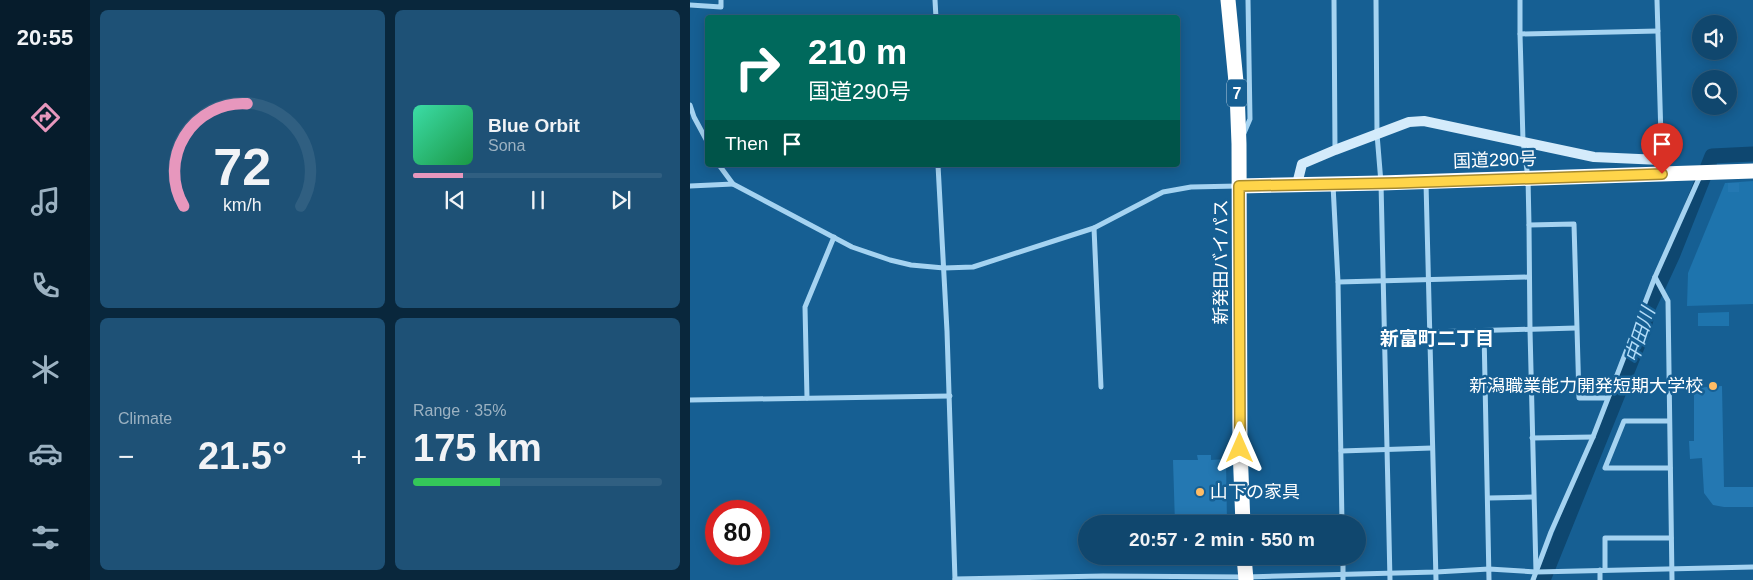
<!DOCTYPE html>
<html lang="en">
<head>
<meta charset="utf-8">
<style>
	:root { --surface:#10476e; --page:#1e5176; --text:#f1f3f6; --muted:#9cb2c2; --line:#305f81; --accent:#e797bd }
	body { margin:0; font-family:Arial,"Noto Sans JP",sans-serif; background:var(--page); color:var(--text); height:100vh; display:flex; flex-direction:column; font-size:19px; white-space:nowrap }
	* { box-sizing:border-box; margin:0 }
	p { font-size:16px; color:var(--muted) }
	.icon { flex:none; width:28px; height:28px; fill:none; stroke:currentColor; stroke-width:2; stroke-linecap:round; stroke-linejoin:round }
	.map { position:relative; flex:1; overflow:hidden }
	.sheet { display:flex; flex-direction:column; gap:10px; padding:10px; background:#09273c; width:600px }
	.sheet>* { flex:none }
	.guide { position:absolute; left:15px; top:15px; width:475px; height:152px; border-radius:5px; box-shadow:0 2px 12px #0003,0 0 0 1px var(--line); background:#00695c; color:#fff; overflow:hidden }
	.fabs { position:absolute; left:1002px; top:15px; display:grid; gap:10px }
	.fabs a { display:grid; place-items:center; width:45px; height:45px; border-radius:50%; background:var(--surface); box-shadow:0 2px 12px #0003,0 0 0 1px var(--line); font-size:25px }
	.speed { position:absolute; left:15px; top:500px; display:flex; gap:10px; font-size:25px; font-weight:700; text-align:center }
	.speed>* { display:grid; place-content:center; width:65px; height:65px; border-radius:50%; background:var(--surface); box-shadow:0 2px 12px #0003,0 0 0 1px var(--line); line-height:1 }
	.speed .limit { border:8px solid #d22; background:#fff; color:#111 }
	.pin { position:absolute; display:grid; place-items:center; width:42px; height:42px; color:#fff; margin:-51px -21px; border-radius:50% 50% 50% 0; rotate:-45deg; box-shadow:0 0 5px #0007 }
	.pin .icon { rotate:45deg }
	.me { position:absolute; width:55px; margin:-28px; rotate:0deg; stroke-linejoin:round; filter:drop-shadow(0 0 4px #0008) }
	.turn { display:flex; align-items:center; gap:18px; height:105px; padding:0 20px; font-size:22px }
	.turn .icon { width:65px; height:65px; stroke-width:2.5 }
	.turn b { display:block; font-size:35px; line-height:42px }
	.then { display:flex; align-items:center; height:48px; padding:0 20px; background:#0003; gap:10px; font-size:19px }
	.big { font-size:38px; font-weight:800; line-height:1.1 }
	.sheet .widget { flex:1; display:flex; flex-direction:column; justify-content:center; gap:8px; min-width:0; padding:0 18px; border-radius:8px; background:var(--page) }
	.sheet .dial { align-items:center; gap:0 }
	.dial svg { height:130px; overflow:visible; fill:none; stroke:var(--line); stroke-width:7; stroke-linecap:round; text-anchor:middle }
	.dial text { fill:var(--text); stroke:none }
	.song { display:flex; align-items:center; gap:15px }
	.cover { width:60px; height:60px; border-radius:8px; background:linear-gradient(135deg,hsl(160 70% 55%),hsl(140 70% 35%)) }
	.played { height:5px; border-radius:2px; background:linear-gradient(90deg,var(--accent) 20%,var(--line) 20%) }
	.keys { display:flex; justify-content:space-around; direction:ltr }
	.heat { display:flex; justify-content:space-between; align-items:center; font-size:28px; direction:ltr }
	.charge { height:8px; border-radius:4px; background:linear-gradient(90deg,#34c759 35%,var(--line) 0) }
	.sheet .tiles { flex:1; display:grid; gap:10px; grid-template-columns:repeat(2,1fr) }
	.trip { position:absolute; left:388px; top:515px; width:288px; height:50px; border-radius:25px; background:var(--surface); box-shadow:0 2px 12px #0003,0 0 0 1px var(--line); font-weight:800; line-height:50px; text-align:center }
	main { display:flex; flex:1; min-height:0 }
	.tab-bar { display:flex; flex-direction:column; width:90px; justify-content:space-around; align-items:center; background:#061c2c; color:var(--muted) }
	.tab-bar .icon { width:35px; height:35px }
	.tab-bar .selected { color:var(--accent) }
	.tab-bar b { font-size:22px; color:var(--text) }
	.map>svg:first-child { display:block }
</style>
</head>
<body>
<main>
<nav class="tab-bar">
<b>20:55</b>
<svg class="icon selected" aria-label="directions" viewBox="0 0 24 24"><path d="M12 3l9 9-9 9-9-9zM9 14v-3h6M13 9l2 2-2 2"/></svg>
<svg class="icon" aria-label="music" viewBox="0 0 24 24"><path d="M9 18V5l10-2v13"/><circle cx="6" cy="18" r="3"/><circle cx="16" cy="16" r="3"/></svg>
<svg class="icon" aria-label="phone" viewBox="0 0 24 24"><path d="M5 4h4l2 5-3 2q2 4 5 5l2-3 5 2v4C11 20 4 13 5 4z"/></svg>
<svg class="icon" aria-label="climate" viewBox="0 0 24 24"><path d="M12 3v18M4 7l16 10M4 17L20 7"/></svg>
<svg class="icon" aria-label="car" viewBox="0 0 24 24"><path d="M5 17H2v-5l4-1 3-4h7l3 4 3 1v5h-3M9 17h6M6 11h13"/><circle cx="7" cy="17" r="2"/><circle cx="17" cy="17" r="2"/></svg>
<svg class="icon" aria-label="filters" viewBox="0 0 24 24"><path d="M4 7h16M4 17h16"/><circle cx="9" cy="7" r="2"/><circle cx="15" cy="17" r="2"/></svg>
</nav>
<section class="sheet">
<div class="tiles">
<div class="widget dial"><svg viewBox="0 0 100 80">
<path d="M14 69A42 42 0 1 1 86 69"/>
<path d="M14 69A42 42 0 0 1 53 6" stroke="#e797bd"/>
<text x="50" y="56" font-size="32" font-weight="700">72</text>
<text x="50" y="72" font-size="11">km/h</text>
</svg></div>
<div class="widget">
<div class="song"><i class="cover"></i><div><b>Blue Orbit</b><p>Sona</p></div></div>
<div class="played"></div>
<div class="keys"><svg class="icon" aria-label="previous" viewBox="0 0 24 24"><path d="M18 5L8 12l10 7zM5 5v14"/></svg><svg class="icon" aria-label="pause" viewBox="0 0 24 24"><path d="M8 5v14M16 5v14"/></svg><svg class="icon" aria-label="next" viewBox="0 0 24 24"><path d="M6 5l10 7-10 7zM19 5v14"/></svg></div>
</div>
<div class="widget"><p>Climate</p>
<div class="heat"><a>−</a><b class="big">21.5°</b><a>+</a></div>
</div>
<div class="widget"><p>Range · 35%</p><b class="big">175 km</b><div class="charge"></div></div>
</div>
</section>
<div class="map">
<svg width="1063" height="580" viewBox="0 0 1063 580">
	<rect width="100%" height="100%" fill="#165f93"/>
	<g fill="#1e74ad">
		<polygon points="1063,181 1063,304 997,306 998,273 1035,183"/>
		<polygon points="1039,312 1039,326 1008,326 1008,313"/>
	</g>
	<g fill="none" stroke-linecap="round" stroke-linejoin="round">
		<polyline stroke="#0e4770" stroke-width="15" points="853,580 953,332 959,306 983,254 1022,156 1063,154"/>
	</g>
	<g fill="#2478b2">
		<rect x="1038" y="183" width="11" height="9"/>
		<polygon points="1032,386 1034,487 1063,487 1063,507 1034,507 1023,505 1014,493 1012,458 1000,459 999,441 1004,441 1004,388"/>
		<polygon points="507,455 521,455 521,460 536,459 537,524 485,524 483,460 508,460"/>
	</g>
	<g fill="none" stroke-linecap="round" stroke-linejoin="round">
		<g stroke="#a5d3f1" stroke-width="5">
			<polyline points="245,0 246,18"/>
			<polyline points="644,0 645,149"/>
			<polyline points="686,0 687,134 691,183 700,580"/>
			<polyline points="830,0 830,34 833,141 838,178 839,225 840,330 846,572"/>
			<polyline points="967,0 972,172"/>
			<polyline points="0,5 31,7 31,0"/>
			<polyline points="830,34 968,31"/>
			<polyline points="0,105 4,117 18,143"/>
			<polyline points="554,133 560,119 558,0"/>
			<polyline points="29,165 43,184 162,247 200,260 221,265 254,268 283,267 404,228 473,192 501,187 548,186"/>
			<polyline points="248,165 257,331 265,580"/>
			<polyline points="736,183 746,580"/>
			<polyline points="643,185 648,282 652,524"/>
			<polyline points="0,186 43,184"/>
			<polyline points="839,225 884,224 889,398 917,398"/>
			<polyline points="404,228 411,387"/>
			<polyline points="965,277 978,301 982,580"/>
			<polyline points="648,282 839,277"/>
			<polyline points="794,331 799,580"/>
			<polyline points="740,332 886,328"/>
			<polyline points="117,398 115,307 144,237"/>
			<polyline points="0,400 260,396"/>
			<polyline points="979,421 934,421 915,468 980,468"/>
			<polyline points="842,438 903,437"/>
			<polyline points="651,451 742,448"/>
			<polyline points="798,498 843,497"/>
			<polyline points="653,556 653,580"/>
			<polyline points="910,570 910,580"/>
			<polyline points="915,570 915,538 981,538"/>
			<polyline points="265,579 413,576 556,577 746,572 799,569 846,572 1063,567"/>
			<polyline points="843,580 861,532 903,437 965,277 1011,174"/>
		</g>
		<polyline stroke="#d4ebfb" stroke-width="10" points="607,184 612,164 645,150 719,122 734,121 904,157 971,160"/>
		<g stroke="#fff" stroke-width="15">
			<polyline points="538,0 547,92 549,144 550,448 553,524"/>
			<polyline points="549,186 691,183 1063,171"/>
			<polyline points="554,556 556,580"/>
		</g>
	</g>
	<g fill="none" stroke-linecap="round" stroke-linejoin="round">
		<g stroke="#a68a30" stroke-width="12">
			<polyline id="route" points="550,448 549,186 706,183 972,174"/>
		</g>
		<use href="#route" stroke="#ffd54a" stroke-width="9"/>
	</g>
	<g fill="#ffbc65" stroke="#165f93" stroke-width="2">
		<circle cx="1023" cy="386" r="5"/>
		<circle cx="510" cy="492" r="5"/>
	</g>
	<g text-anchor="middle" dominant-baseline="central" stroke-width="5" stroke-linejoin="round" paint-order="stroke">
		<rect fill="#165f93" stroke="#b9cfdf" stroke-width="1" x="537" y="79.5" width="20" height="27" rx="4"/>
		<g font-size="16" font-weight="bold" fill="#fff">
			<text x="547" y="93">7</text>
		</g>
		<g font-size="18" fill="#fff" stroke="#165f93">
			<text transform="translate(805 160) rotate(-2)">国道290号</text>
			<text transform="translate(531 262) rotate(-90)">新発田バイパス</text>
		</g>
		<g font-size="18" fill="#fff" stroke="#165f93" text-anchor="end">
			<text x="1013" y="386">新潟職業能力開発短期大学校</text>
			<text x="520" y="492" text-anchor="start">山下の家具</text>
		</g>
		<g font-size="19" font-style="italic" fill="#b2dcf8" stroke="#165f93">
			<text transform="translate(950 335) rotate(-72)">中田川</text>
		</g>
		<g font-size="19" font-weight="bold" fill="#fff" stroke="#165f93">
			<text x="747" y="338">新富町二丁目</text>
		</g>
	</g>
</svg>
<div class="fabs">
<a><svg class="icon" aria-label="sound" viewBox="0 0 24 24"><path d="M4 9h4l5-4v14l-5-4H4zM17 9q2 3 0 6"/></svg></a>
<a><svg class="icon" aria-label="search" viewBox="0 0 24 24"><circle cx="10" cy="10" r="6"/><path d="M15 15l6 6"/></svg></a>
</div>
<div class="speed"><div class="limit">80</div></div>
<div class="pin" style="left:972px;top:174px;background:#d93025"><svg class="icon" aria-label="arrive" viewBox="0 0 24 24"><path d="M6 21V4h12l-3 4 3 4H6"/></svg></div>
<svg class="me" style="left:550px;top:448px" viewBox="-20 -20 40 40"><path d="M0-17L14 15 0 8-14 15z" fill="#ffd54a" stroke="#fff" stroke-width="4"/></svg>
<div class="trip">20:57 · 2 min · 550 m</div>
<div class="guide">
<div class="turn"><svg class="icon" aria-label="right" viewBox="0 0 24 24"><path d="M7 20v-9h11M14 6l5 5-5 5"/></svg><div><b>210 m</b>国道290号</div></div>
<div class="then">Then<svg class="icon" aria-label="arrive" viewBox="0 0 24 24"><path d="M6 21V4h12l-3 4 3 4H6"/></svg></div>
</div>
</div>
</main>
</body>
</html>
